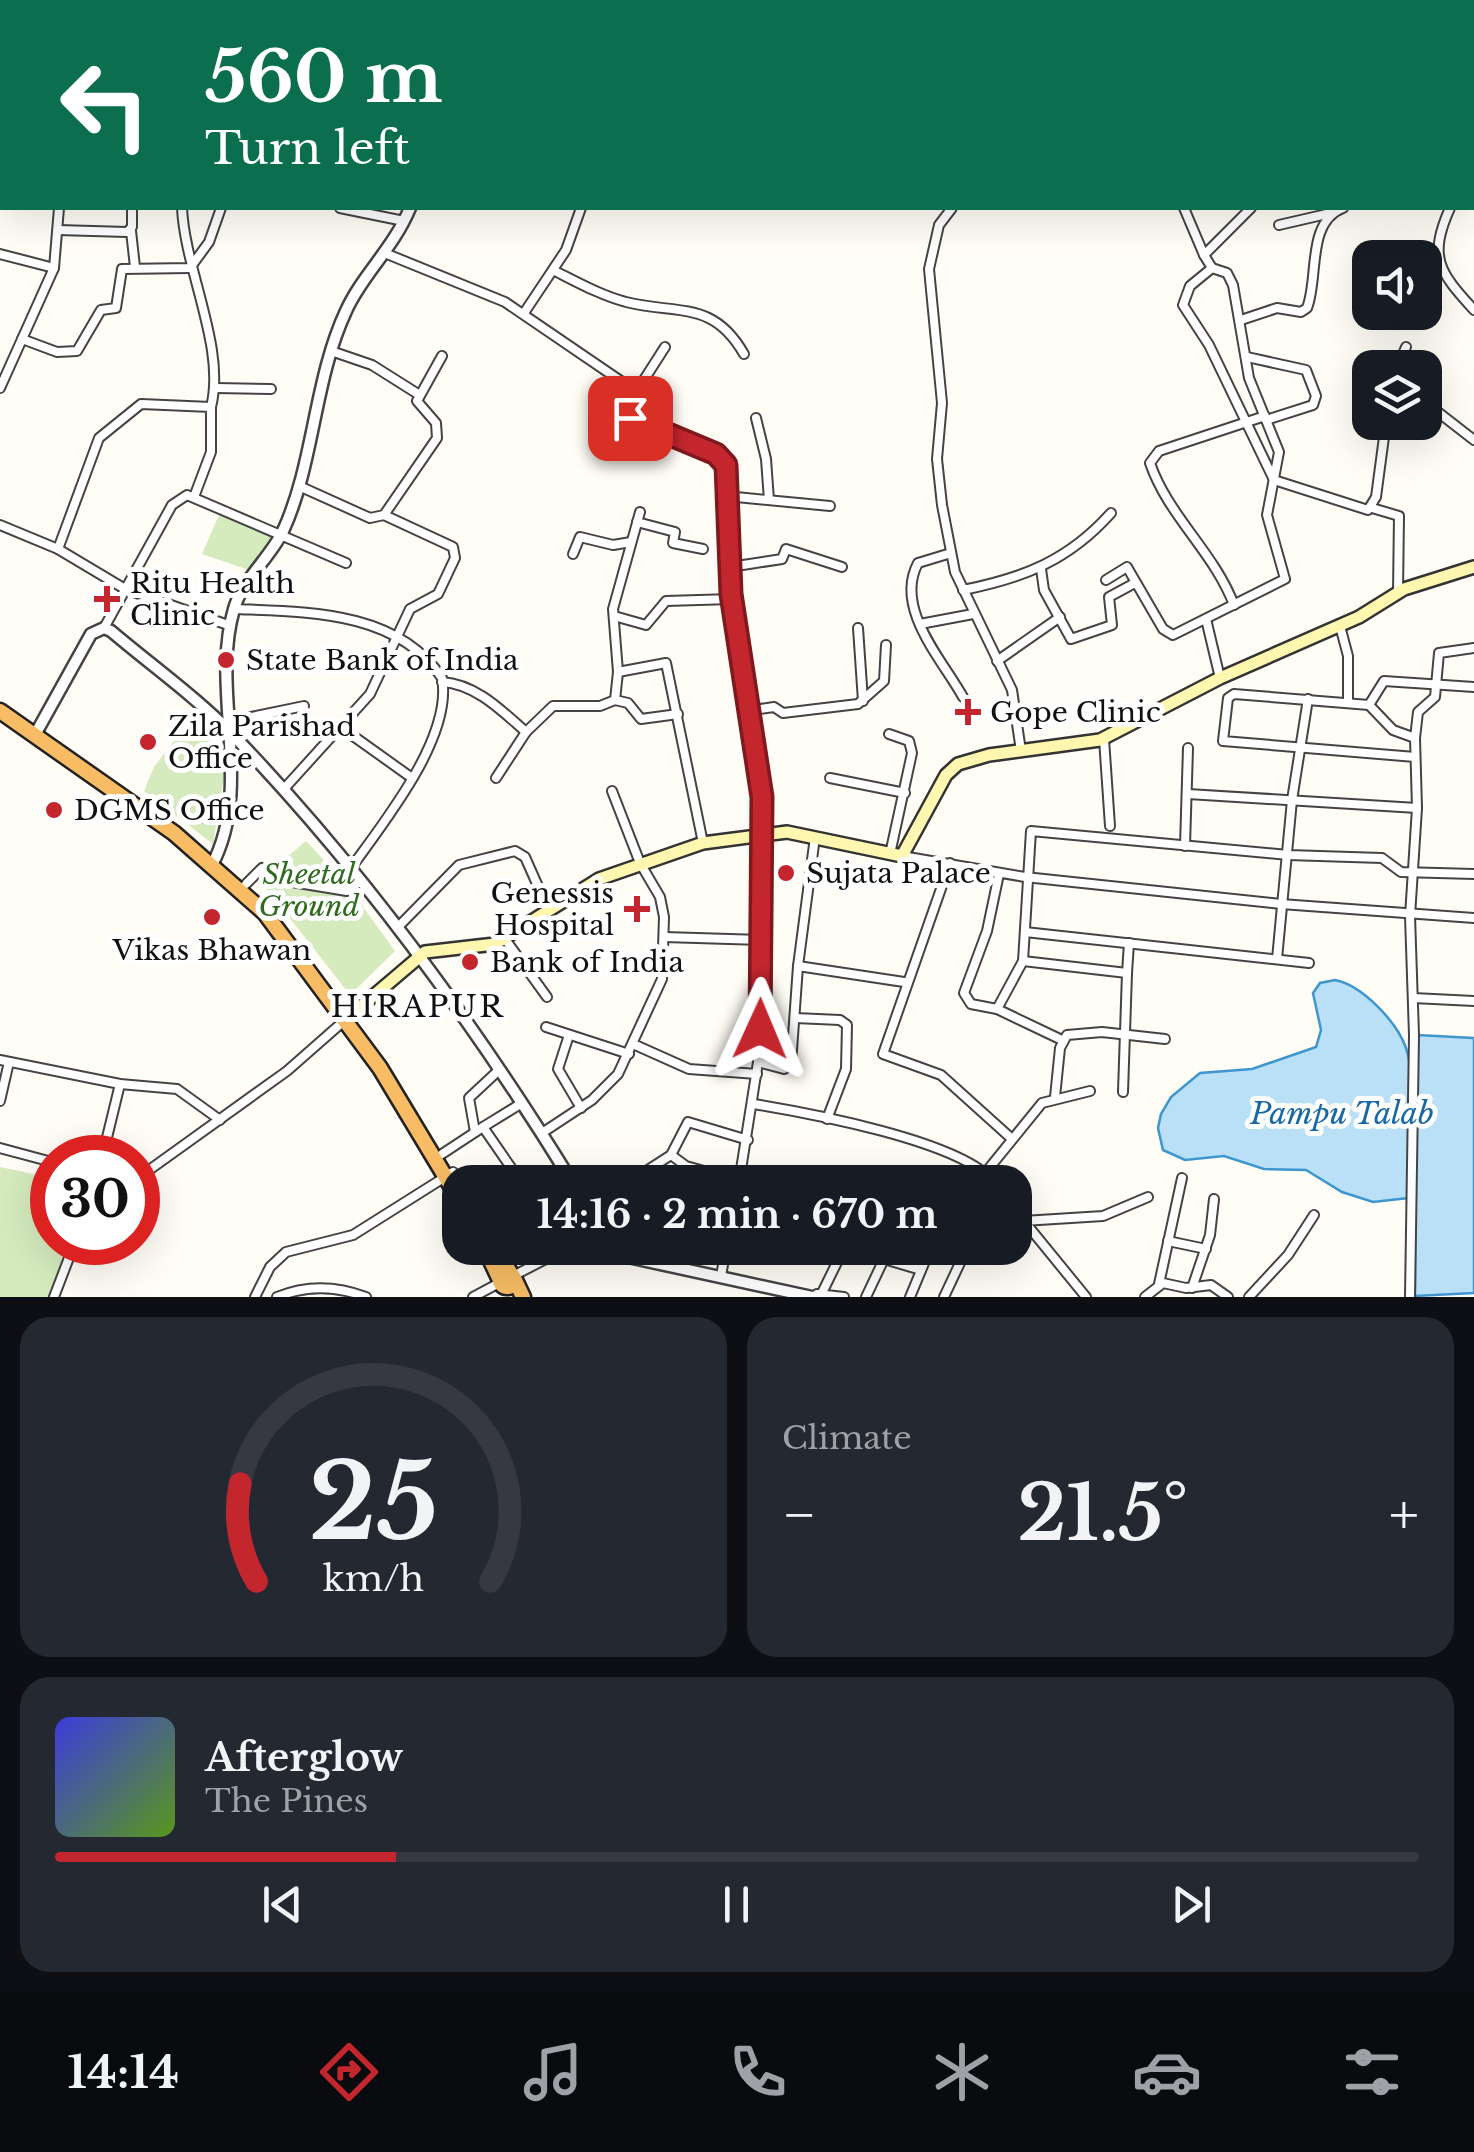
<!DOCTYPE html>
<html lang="en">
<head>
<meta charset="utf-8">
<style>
	:root { --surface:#171b24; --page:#242831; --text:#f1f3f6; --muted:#9ea1a6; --line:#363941; --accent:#c4262e }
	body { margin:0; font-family:"Libre Baskerville",serif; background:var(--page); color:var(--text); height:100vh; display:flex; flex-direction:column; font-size:38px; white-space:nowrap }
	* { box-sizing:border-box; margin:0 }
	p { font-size:32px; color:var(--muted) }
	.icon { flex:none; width:55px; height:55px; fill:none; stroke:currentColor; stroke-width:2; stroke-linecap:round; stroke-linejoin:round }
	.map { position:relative; height:1297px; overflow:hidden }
	.side { display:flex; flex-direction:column; gap:20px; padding:20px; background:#0d0f14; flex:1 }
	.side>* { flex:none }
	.banner { position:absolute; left:0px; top:0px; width:1475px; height:210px; box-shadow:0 10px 40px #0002; background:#0b6e4f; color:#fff; overflow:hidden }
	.controls { position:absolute; left:1352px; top:240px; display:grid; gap:20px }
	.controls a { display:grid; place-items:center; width:90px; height:90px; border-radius:20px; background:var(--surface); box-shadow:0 10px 40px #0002; font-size:50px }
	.speed { position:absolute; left:30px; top:1135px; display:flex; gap:20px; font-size:50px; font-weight:700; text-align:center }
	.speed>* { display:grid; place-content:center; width:130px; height:130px; border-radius:50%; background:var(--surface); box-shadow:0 10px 40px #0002; line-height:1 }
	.speed .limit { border:15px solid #d22; background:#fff; color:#111 }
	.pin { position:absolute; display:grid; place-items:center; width:85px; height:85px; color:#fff; margin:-42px; border-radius:20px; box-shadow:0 5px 15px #0006 }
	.me { position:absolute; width:110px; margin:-55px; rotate:1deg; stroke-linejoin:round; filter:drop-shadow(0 0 8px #0008) }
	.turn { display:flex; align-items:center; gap:35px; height:210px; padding:0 40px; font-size:45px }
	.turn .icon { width:130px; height:130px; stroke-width:2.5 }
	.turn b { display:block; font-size:70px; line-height:85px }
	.big { font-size:75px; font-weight:700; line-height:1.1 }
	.side .card { flex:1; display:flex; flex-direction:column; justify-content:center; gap:15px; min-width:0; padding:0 35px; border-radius:30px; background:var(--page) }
	.side .dial { align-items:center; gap:0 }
	.dial svg { height:260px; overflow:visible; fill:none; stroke:var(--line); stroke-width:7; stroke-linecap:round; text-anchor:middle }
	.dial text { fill:var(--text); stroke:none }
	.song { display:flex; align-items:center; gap:30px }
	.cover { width:120px; height:120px; border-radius:15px; background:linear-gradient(135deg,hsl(240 70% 55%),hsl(90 70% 35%)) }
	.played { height:10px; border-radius:5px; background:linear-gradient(90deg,var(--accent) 25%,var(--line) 25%) }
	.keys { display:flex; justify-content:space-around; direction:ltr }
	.heat { display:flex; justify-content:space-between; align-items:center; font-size:55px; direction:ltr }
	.side .tiles { flex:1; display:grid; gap:20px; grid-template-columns:1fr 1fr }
	.card:last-child { grid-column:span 2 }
	.trip { position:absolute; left:442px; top:1165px; width:590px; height:100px; border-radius:30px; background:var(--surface); box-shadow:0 10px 40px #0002; font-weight:700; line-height:100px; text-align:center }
	.tab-bar { display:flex; height:160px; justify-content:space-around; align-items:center; background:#090b0e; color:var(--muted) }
	.tab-bar .icon { width:70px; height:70px }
	.tab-bar .selected { color:var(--accent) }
	.tab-bar b { font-size:45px; color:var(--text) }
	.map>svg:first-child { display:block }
</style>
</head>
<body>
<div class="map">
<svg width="1474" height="1297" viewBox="0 0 1474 1297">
	<rect width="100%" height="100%" fill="#fffdf5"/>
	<g fill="#d5ebbd">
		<polygon points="219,515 275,533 255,572 202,554"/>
		<polygon points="190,720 228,753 213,844 144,791 154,767"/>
		<polygon points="306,841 347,885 395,951 350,995 260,880"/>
		<polygon points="0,1167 52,1178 52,1242 71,1243 51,1297 0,1297"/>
	</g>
	<path fill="#b9e0f7" stroke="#3f96cf" stroke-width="2.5" d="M1335 980C1362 985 1397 1022 1406 1048 1414 1071 1409 1103 1410 1127L1417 1126 1418 1035 1474 1038V1293L1415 1296V1145L1408 1198 1373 1202 1342 1192 1306 1170 1264 1169 1224 1156 1185 1160 1163 1150 1158 1128 1161 1114 1171 1097 1200 1073 1252 1069 1316 1047 1321 1030 1313 993 1320 983Z"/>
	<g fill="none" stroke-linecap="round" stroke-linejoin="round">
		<g stroke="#444" stroke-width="12">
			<g id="minor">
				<polyline points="217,0 224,2"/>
				<polyline points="421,0 437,0"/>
				<polyline points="461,0 468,2"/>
				<polyline points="632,0 644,2"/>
				<polyline points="1296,0 1298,2"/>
				<polyline points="29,2 31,0"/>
				<polyline points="72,2 72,0"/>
				<polyline points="249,2 250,0"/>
				<polyline points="485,2 488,0"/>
				<polyline points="655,2 657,0"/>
				<polyline points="1232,2 1234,0"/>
				<polyline points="1372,2 1378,0"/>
				<polyline points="1464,2 1466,0"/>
				<polyline points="1472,29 1474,30"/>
				<polyline points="0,109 2,99"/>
				<polyline points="0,161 2,161"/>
				<path d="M182 208C185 271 226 348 211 407"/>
				<polyline points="340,208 404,221"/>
				<polyline points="952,208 939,225 929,269 942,403 937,459 942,505 955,572 1012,690 1021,751"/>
				<polyline points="1184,208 1204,255 1251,208"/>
				<path d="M1450 208C1428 257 1439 272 1474 310"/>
				<polyline points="1279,225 1331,213"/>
				<polyline points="58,230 127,232 132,227 132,208"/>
				<polyline points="131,231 135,267"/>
				<polyline points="0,254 54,268"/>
				<polyline points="387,254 505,302 634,390"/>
				<polyline points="1212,268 1190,286 1183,305 1209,345 1274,480 1368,510 1376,497 1386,422"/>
				<path d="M553 270C577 282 600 295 626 302 679 315 713 300 744 354"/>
				<polyline points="524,313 566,250 581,208"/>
				<path d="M1241 320 1277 308 1301 312 1307 308C1319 278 1306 222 1343 208"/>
				<polyline points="22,339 57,352 77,351 101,310 116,308 122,269 190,268 209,242 221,208"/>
				<path d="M665 347 624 411C645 441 710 436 726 465L732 599 762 797 758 1062 739 1182"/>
				<polyline points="334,352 372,365 418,394"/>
				<polyline points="1247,357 1306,370 1316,396 1313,405 1266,420"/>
				<polyline points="1397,368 1406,347"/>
				<polyline points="0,388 54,268 59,208"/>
				<polyline points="216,388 271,389"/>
				<polyline points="1425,402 1474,440"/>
				<polyline points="756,418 766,459 769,500"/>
				<polyline points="299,486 370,518 384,515 437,438 436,423 417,401 442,356"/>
				<polyline points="726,496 830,506"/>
				<polyline points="1372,508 1399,516 1398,592"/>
				<polyline points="640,512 613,609 618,672 666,663 703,843"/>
				<polyline points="637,522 675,532 673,543 703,549"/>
				<polyline points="0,525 58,549 125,589 231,626"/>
				<polyline points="58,549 99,438 141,404 211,407 211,452 194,497"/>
				<path d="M951 553 918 563C894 608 941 658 963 697"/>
				<polyline points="573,554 580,537 613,545 631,542"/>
				<polyline points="730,567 782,559 786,549 842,567"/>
				<polyline points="1041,569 1044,590 1071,639 1112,625 1109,597 1133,584"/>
				<polyline points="1106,580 1127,567 1163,629 1173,635 1285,579 1267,515 1279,452 1249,378 1233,285 1227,273 1212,268 1204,255"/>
				<path d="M963 590C1024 578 1069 560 1111 513"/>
				<path d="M1234 605C1214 552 1168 516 1150 463L1159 451 1265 416"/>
				<path d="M234 609C306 612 397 610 442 678 453 737 384 822 351 868"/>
				<polyline points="614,616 646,625 666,601 732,599"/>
				<polyline points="1206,619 1220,678"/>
				<polyline points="920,624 973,614"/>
				<polyline points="1340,626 1348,656 1348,703"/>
				<polyline points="104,628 172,505 187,495 346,563"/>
				<polyline points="858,628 863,701"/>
				<polyline points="997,661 1060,617"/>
				<path d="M442 682C476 684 502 711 526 732"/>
				<polyline points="615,700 628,703 641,719 678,714"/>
				<polyline points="1369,705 1393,730 1415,738 1417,808 1410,916 1414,1035 1410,1297"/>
				<polyline points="746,711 774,707 783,713 858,704 884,681 886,645"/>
				<polyline points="227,722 304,706"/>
				<polyline points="342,728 412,778"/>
				<polyline points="889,734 909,741 912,753 890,854"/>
				<polyline points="1415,738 1418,712 1435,697 1439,653 1474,648"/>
				<polyline points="1104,739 1110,826"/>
				<polyline points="1415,757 1223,741 1228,698 1234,694 1369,705 1384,681 1474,687"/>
				<polyline points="496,778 526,732 553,706 600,706 615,700 618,672"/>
				<polyline points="830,778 905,793"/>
				<polyline points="283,790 370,694 410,609 438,594 455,558 453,547 384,515"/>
				<polyline points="1188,794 1417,808"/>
				<polyline points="1185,846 1188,748"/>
				<polyline points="902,856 1025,877 1281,904 1474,918"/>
				<polyline points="950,863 883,1054 941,1075 1012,1139"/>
				<polyline points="246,884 262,868 286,881 347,891 361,881"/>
				<polyline points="397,928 459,865 515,851 525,857 549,911"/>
				<polyline points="1025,932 1309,963"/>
				<polyline points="664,937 762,940"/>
				<polyline points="505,939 547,997"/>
				<polyline points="1277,959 1292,800 1308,699"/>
				<polyline points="1023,961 1127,973 1123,1092"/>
				<polyline points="798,966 904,982"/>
				<polyline points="1127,973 1129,943"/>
				<polyline points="1413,998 1474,1001"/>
				<polyline points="997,1009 971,1004 964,993 987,931 999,874"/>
				<polyline points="795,1018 840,1020 847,1025 846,1069 827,1119"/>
				<polyline points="546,1027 629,1054"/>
				<polyline points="569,1035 558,1069 581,1108"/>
				<polyline points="1062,1040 997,1009 1023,961 1031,831 1288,855 1382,858 1401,872 1474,874"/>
				<polyline points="633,1044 689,1069 757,1074"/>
				<polyline points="0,1060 120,1084 177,1089 220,1120"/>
				<polyline points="758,1062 784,1069 791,1064 798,966 815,837"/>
				<polyline points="1055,1097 1060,1048 1067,1035 1102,1032 1165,1039"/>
				<polyline points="0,1101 9,1062"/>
				<path d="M754 1104C809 1113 961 1141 994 1182"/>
				<polyline points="483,1127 522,1103"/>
				<polyline points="475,1132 469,1098 499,1070"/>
				<polyline points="542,1133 592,1100 618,1074 662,979 664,917 660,897 640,863 612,791"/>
				<polyline points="0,1148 52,1162"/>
				<polyline points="442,1154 483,1127 521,1182"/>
				<polyline points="671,1155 686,1166 740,1181"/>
				<polyline points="102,1158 120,1084"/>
				<polyline points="986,1172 1042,1103 1090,1091"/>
				<polyline points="138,1178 287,1071 345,1020"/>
				<polyline points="629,1182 671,1155 688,1122 748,1140"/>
				<polyline points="1015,1210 1086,1297"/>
				<polyline points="1023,1221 1103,1216 1148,1197"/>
				<polyline points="1168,1241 1206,1249"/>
				<polyline points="513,1276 567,1248"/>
				<polyline points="721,1276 726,1248"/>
				<polyline points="1159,1284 1182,1178"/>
				<polyline points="1192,1288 1210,1235 1214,1199"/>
				<polyline points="817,1294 844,1297"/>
				<polyline points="821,1295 844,1248"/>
				<polyline points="54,1297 75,1242"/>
				<polyline points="255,1297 270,1267 286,1252 353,1235 453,1172"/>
				<path d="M277 1297C306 1285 337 1286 366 1297"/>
				<polyline points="473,1297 501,1282"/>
				<polyline points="866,1297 884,1259 921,1270"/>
				<polyline points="910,1297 930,1249"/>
				<polyline points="944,1297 967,1248"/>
				<polyline points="1145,1297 1163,1283 1186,1288 1211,1285 1228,1297"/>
				<polyline points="1249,1297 1288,1255 1314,1215"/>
			</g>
		</g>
		<g stroke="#444" stroke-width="15">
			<g id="tertiary">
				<polyline points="565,2 567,0"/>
				<path d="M36 733 91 634 104 628 111 631C151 665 196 697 233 735 362 869 474 1023 572 1182"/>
				<path d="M212 865C254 785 210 690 234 609 242 580 270 558 283 531 314 464 314 379 346 311 362 275 393 249 410 208"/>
				<polyline points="615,1248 628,1257 812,1297"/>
			</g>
		</g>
		<g stroke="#333" stroke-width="16">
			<polyline id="secondary" points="345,1020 425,952 495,944 599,879 703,843 787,832 902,856 946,775 958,764 989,755 1100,740 1220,678 1359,617 1404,589 1474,567"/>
		</g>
		<g stroke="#222" stroke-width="19">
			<g id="trunk">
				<polyline points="0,711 174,833 265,913 380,1068 460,1201"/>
				<polyline points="485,1248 500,1280"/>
				<polyline points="496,1248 511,1274"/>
				<circle cx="507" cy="1280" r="7"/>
				<polyline points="514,1278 523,1297"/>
			</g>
		</g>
		<use href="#minor" stroke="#fff" stroke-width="8"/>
		<use href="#tertiary" stroke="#fff" stroke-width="10"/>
		<use href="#secondary" stroke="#fff6b0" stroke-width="11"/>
		<use href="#trunk" stroke="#f7bc64" stroke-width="14"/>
	</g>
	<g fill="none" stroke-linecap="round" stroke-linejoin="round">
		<g stroke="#7f191e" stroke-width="25">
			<polyline id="route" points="630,418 716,454 726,465 731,594 762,797 760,1029"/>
		</g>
		<use href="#route" stroke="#c4262e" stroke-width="18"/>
	</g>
	<g fill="#c4262e" stroke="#fff" stroke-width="4">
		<path d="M102 584h10v10h10v10h-10v10h-10v-10h-10v-10h10z"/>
		<circle cx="226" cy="660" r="10"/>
		<path d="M963 697h10v10h10v10h-10v10h-10v-10h-10v-10h10z"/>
		<circle cx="148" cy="742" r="10"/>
		<circle cx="54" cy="810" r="10"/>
		<circle cx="786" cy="873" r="10"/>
		<path d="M632 894h10v10h10v10h-10v10h-10v-10h-10v-10h10z"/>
		<circle cx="212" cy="917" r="10"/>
		<circle cx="470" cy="962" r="10"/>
	</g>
	<g text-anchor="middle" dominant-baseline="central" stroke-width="10" stroke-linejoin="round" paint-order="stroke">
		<g font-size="28" fill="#111" stroke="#fff" text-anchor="start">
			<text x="130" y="583">Ritu Health<tspan x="130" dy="32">Clinic</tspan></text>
			<text x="246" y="660">State Bank of India</text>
			<text x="990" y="712">Gope Clinic</text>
			<text x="168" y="726">Zila Parishad<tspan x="168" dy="32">Office</tspan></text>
			<text x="74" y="810">DGMS Office</text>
			<text x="806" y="873">Sujata Palace</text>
			<text x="614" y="893" text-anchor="end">Genessis<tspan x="614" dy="32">Hospital</tspan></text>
			<text x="212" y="950" text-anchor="middle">Vikas Bhawan</text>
			<text x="490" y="962">Bank of India</text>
		</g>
		<g font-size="28" font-style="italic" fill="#2f6b1f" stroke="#fff">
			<text x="309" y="874">Sheetal<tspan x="309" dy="32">Ground</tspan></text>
		</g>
		<g font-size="30" letter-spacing="2.5" fill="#111" stroke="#fff">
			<text x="418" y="1006">HIRAPUR</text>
		</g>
		<g font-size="30" font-style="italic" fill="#1768a6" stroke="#fff">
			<text x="1342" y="1113">Pampu Talab</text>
		</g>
	</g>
</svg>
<div class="controls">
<a><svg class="icon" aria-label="sound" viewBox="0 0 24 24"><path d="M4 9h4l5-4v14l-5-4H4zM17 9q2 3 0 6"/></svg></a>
<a><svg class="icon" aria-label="layers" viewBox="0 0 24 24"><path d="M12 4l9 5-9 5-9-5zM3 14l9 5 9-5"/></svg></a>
</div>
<div class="speed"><div class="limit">30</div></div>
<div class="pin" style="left:630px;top:418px;background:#d93025"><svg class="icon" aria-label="arrive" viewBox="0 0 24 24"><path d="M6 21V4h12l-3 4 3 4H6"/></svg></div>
<svg class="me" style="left:760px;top:1029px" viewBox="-20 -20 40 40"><path d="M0-17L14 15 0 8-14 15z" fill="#c4262e" stroke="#fff" stroke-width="4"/></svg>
<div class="trip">14:16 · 2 min · 670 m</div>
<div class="banner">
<div class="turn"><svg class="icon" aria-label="left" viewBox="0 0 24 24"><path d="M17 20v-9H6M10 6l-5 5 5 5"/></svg><div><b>560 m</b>Turn left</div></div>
</div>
</div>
<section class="side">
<div class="tiles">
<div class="card dial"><svg viewBox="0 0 100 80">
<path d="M14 69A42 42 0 1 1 86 69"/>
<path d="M14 69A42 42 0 0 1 9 39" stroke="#c4262e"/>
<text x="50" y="56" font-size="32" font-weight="700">25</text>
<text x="50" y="72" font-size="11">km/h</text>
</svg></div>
<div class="card"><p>Climate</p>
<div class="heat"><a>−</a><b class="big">21.5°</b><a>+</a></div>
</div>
<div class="card">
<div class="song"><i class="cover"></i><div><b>Afterglow</b><p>The Pines</p></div></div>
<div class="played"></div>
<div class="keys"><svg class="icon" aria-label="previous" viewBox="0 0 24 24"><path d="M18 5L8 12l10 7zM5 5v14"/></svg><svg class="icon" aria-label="pause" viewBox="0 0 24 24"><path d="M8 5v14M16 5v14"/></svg><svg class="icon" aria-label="next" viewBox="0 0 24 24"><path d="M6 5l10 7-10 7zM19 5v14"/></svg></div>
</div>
</div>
</section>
<nav class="tab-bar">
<b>14:14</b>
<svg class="icon selected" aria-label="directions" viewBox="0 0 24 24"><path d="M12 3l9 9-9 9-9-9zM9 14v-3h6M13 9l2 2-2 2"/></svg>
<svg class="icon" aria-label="music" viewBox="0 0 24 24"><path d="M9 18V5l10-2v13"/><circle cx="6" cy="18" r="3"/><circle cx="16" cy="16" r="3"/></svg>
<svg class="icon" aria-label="phone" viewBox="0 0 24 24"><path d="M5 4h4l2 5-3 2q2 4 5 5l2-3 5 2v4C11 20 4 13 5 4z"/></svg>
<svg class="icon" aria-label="climate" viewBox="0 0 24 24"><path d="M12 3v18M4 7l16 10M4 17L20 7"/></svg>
<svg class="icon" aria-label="car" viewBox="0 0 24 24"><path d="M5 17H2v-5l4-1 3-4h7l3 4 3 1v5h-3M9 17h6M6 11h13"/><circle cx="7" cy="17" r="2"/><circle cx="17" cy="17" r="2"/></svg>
<svg class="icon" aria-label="filters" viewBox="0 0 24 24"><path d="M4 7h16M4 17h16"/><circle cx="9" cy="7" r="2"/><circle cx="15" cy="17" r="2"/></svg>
</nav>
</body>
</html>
